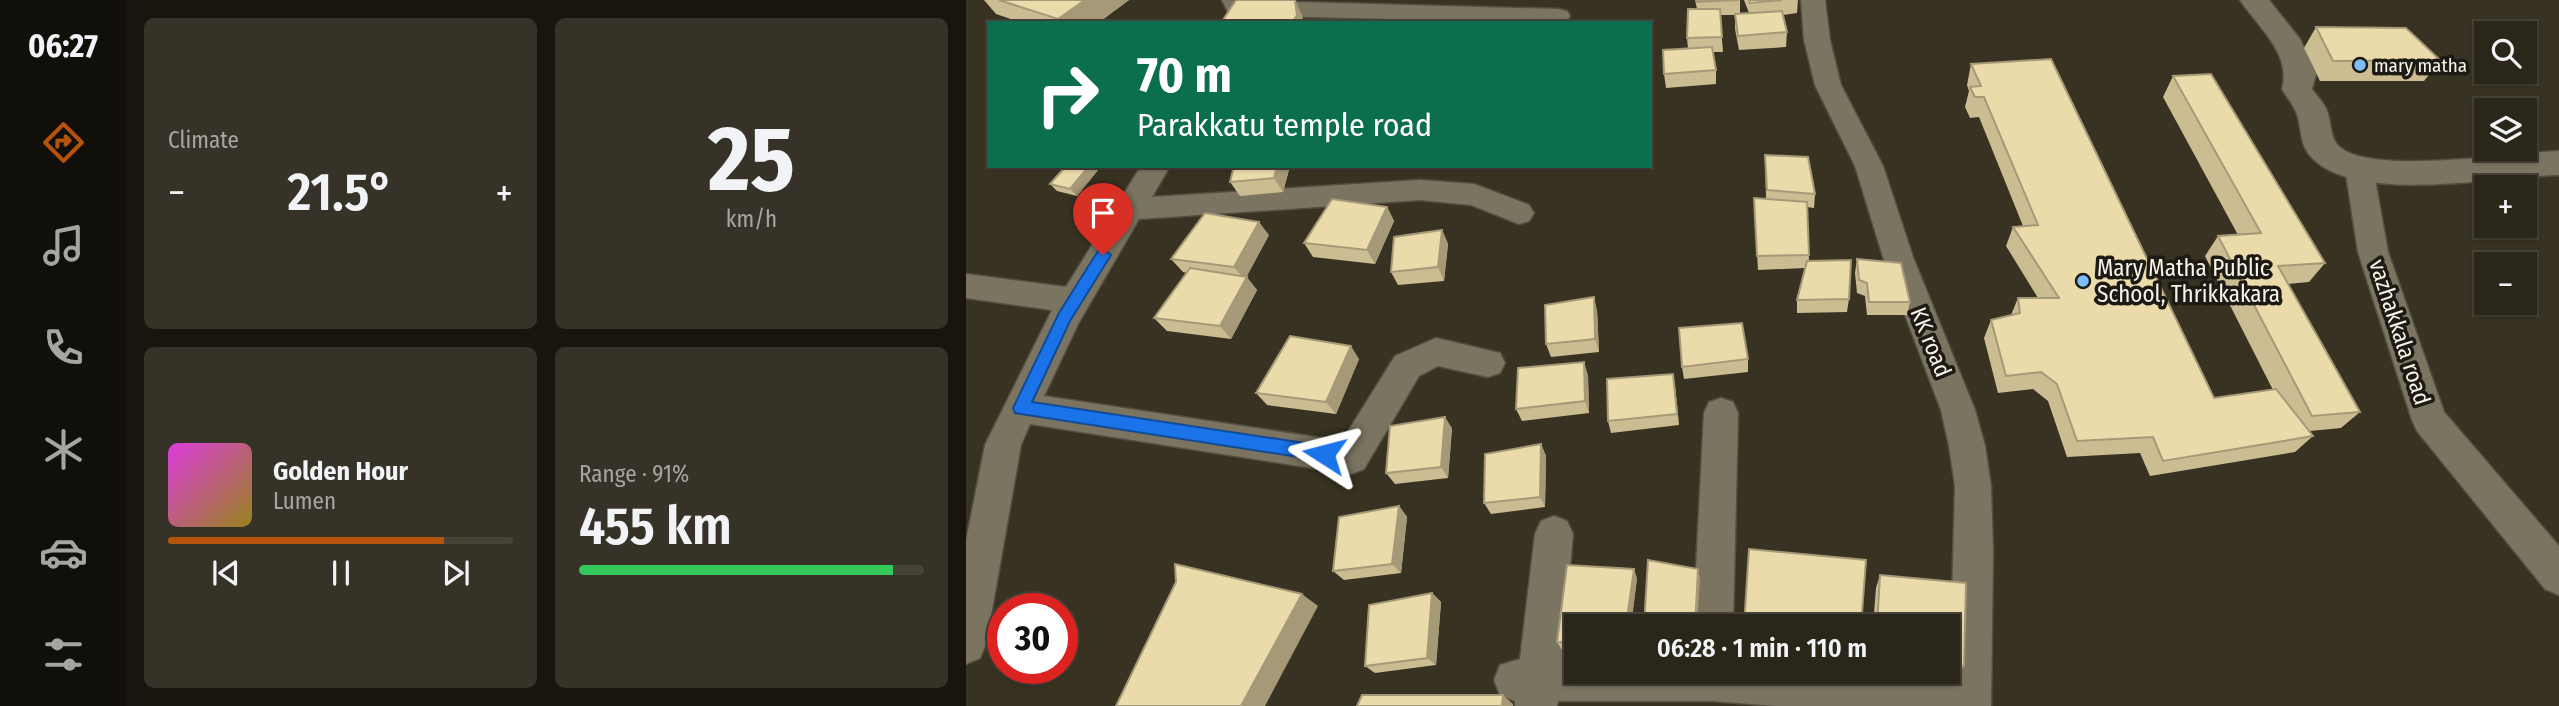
<!DOCTYPE html>
<html lang="en">
<head>
<meta charset="utf-8">
<style>
	:root { --surface:#2a261a; --page:#363227; --text:#f1f3f6; --muted:#a5a5a2; --line:#464339; --accent:#b45309 }
	body { margin:0; font-family:"Fira Sans Condensed",sans-serif; background:var(--page); color:var(--text); height:100vh; display:flex; flex-direction:column; font-size:26px; white-space:nowrap }
	* { box-sizing:border-box; margin:0 }
	p { font-size:23px; color:var(--muted) }
	.icon { flex:none; width:38px; height:38px; fill:none; stroke:currentColor; stroke-width:2; stroke-linecap:round; stroke-linejoin:round }
	.map { position:relative; flex:1; overflow:hidden }
	.side { display:flex; flex-direction:column; gap:18px; padding:18px; background:#17150e; width:840px }
	.side>* { flex:none }
	.banner { position:absolute; left:21px; top:21px; width:665px; height:147px; border-radius:0px; box-shadow:0 2px 5px #0004,0 0 0 2px var(--line); background:#0b6e4f; color:#fff; overflow:hidden }
	.controls { position:absolute; left:1508px; top:21px; display:grid; gap:14px }
	.controls a { display:grid; place-items:center; width:63px; height:63px; border-radius:0px; background:var(--surface); box-shadow:0 2px 5px #0004,0 0 0 2px var(--line); font-size:35px }
	.speed { position:absolute; left:21px; top:593px; display:flex; gap:14px; font-size:35px; font-weight:700; text-align:center }
	.speed>* { display:grid; place-content:center; width:91px; height:91px; border-radius:50%; background:var(--surface); box-shadow:0 2px 5px #0004,0 0 0 2px var(--line); line-height:1 }
	.speed .limit { border:10px solid #d22; background:#fff; color:#111 }
	.pin { position:absolute; display:grid; place-items:center; width:60px; height:60px; color:#fff; margin:-72px -30px; border-radius:50% 50% 50% 0; rotate:-45deg; box-shadow:0 0 7px #0007 }
	.pin .icon { rotate:45deg }
	.me { position:absolute; width:77px; margin:-38px; rotate:279deg; stroke-linejoin:round; filter:drop-shadow(0 0 5px #0008) }
	.turn { display:flex; align-items:center; gap:24px; height:147px; padding:0 35px; font-size:32px }
	.turn .icon { width:91px; height:91px; stroke-width:2.5 }
	.turn b { display:block; font-size:49px; line-height:60px }
	.big { font-size:52px; font-weight:600; line-height:1.1 }
	.side .card { flex:1; display:flex; flex-direction:column; justify-content:center; gap:10px; min-width:0; padding:0 24px; border-radius:10px; background:var(--page) }
	.side .dial { align-items:center; gap:0 }
	.dial b { font-size:91px; line-height:1 }
	.song { display:flex; align-items:center; gap:21px }
	.cover { width:84px; height:84px; border-radius:10px; background:linear-gradient(135deg,hsl(300 70% 55%),hsl(50 70% 35%)) }
	.played { height:7px; border-radius:4px; background:linear-gradient(90deg,var(--accent) 80%,var(--line) 80%) }
	.keys { display:flex; justify-content:space-around; direction:ltr }
	.heat { display:flex; justify-content:space-between; align-items:center; font-size:38px; direction:ltr }
	.charge { height:10px; border-radius:5px; background:linear-gradient(90deg,#34c759 91%,var(--line) 0) }
	.side .tiles { flex:1; display:grid; gap:18px; grid-template-columns:repeat(2,1fr) }
	.trip { position:absolute; left:598px; top:614px; width:396px; height:70px; border-radius:0px; background:var(--surface); box-shadow:0 2px 5px #0004,0 0 0 2px var(--line); font-weight:600; line-height:70px; text-align:center }
	main { display:flex; flex:1; min-height:0 }
	.tabs { display:flex; flex-direction:column; width:126px; justify-content:space-around; align-items:center; background:#110f0a; color:var(--muted) }
	.tabs .icon { width:49px; height:49px }
	.tabs .active { color:var(--accent) }
	.tabs b { font-size:32px; color:var(--text) }
	.map>svg:first-child { display:block }
</style>
</head>
<body>
<main>
<nav class="tabs">
<b>06:27</b>
<svg class="icon active" aria-label="directions" viewBox="0 0 24 24"><path d="M12 3l9 9-9 9-9-9zM9 14v-3h6M13 9l2 2-2 2"/></svg>
<svg class="icon" aria-label="music" viewBox="0 0 24 24"><path d="M9 18V5l10-2v13"/><circle cx="6" cy="18" r="3"/><circle cx="16" cy="16" r="3"/></svg>
<svg class="icon" aria-label="phone" viewBox="0 0 24 24"><path d="M5 4h4l2 5-3 2q2 4 5 5l2-3 5 2v4C11 20 4 13 5 4z"/></svg>
<svg class="icon" aria-label="climate" viewBox="0 0 24 24"><path d="M12 3v18M4 7l16 10M4 17L20 7"/></svg>
<svg class="icon" aria-label="car" viewBox="0 0 24 24"><path d="M5 17H2v-5l4-1 3-4h7l3 4 3 1v5h-3M9 17h6M6 11h13"/><circle cx="7" cy="17" r="2"/><circle cx="17" cy="17" r="2"/></svg>
<svg class="icon" aria-label="filters" viewBox="0 0 24 24"><path d="M4 7h16M4 17h16"/><circle cx="9" cy="7" r="2"/><circle cx="15" cy="17" r="2"/></svg>
</nav>
<section class="side">
<div class="tiles">
<div class="card"><p>Climate</p>
<div class="heat"><a>−</a><b class="big">21.5°</b><a>+</a></div>
</div>
<div class="card dial"><b>25</b><p>km/h</p></div>
<div class="card">
<div class="song"><i class="cover"></i><div><b>Golden Hour</b><p>Lumen</p></div></div>
<div class="played"></div>
<div class="keys"><svg class="icon" aria-label="previous" viewBox="0 0 24 24"><path d="M18 5L8 12l10 7zM5 5v14"/></svg><svg class="icon" aria-label="pause" viewBox="0 0 24 24"><path d="M8 5v14M16 5v14"/></svg><svg class="icon" aria-label="next" viewBox="0 0 24 24"><path d="M6 5l10 7-10 7zM19 5v14"/></svg></div>
</div>
<div class="card"><p>Range · 91%</p><b class="big">455 km</b><div class="charge"></div></div>
</div>
</section>
<div class="map">
<svg width="1593" height="706" viewBox="0 0 1593 706">
	<rect width="100%" height="100%" fill="#383222"/>
	<g fill="none" stroke-linecap="round" stroke-linejoin="round">
		<g stroke="#534e40" stroke-width="3">
			<g id="minor">
				<polygon points="256,0 592,9 601,11 604,16 601,21 595,23 301,16 262,12"/>
				<polygon points="835,0 859,0 864,40 875,85 917,166 947,257 1009,410 1019,446 1025,486 1027,551 1025,706 811,706 746,701 592,701 591,706 549,706 549,701 534,695 528,680 534,665 554,659 569,534 575,521 588,516 601,521 607,534 596,659 611,659 611,672 914,672 984,677 989,486 983,446 975,410 917,257 889,166 849,85 838,40"/>
				<polygon points="1393,158 1403,161 1407,168 1422,252 1478,412 1593,546 1593,595 1579,589 1451,431 1446,420 1392,252 1379,168 1383,161"/>
				<polygon points="175,166 204,166 186,197 454,180 508,184 563,205 568,213 563,221 553,224 505,205 454,200 173,219 112,324 78,396 376,441 429,356 470,338 534,353 539,363 534,373 522,377 472,366 453,376 398,469 385,474 64,424 55,445 20,644 14,658 0,664 0,541 19,445 86,310 0,298 0,274 100,287"/>
				<polygon points="755,398 767,402 772,413 767,626 727,626 738,413 743,402"/>
			</g>
		</g>
		<g stroke="#534e40" stroke-width="3">
			<path id="tertiary" d="M1274 0H1303L1334 39 1350 74 1346 89C1351 96 1358 103 1361 111 1365 121 1364 134 1370 143 1394 178 1552 152 1593 151V175C1534 176 1382 207 1342 153 1333 141 1336 125 1330 112 1327 104 1320 96 1316 89 1326 54 1292 27 1274 0Z"/>
		</g>
		<use href="#minor" fill="#7a7461" fill-rule="evenodd"/>
		<use href="#tertiary" fill="#7a7461" fill-rule="evenodd"/>
	</g>
	<g fill="#cbbc92">
		<polygon points="18,0 163,0 132,23 56,23 30,14"/>
		<polygon points="729,0 774,0 774,14 783,13 778,0 832,0 831,13 817,15 821,32 820,47 773,50 769,29 769,15 754,15 757,52 747,52 750,70 750,84 700,88 698,74 722,49 721,38 731,9"/>
		<polygon points="1350,27 1474,60 1458,81 1354,81 1338,48"/>
		<polygon points="1005,64 1248,398 1307,390 1239,256 1252,236 1272,235 1197,97 1207,76 1359,263 1343,282 1322,284 1394,412 1375,428 1344,431 1347,436 1329,452 1184,476 1174,453 1101,457 1082,401 1067,389 1032,393 1018,338 1025,320 1045,315 1052,298 1072,298 1040,246 1047,227 1057,226 1013,117 1004,118 999,107 1003,91 1001,85"/>
		<polygon points="799,155 849,194 848,208 841,207 843,261 883,299 881,312 831,313 831,300 839,268 792,270 788,198 800,199"/>
		<polygon points="324,166 317,192 274,196 264,182"/>
		<polygon points="132,170 111,196 91,191 84,184"/>
		<polygon points="421,207 428,221 409,264 347,257 338,243"/>
		<polygon points="476,230 482,244 478,281 432,285 425,272"/>
		<polygon points="303,235 280,277 291,290 265,339 201,331 188,318 221,273 217,272 205,259"/>
		<polygon points="891,259 944,302 941,315 901,315 899,296 891,293 889,273"/>
		<polygon points="631,310 633,352 585,357 580,344"/>
		<polygon points="393,359 370,414 301,405 290,393"/>
		<polygon points="782,359 782,372 718,379 716,367"/>
		<polygon points="622,375 623,413 556,421 550,409"/>
		<polygon points="709,386 713,425 645,433 642,421"/>
		<polygon points="486,428 482,478 429,484 420,473"/>
		<polygon points="575,444 580,456 579,507 525,514 518,503"/>
		<polygon points="433,506 441,517 435,573 378,580 367,571"/>
		<polygon points="914,575 1000,583 998,666 991,676 962,672 982,672 982,626 907,626 910,588"/>
		<polygon points="671,578 665,626 611,626 611,650 596,650 591,642"/>
		<polygon points="466,593 475,602 470,665 409,673 399,666"/>
	</g>
	<g fill="#a59977">
		<polygon points="119,0 163,0 132,23 95,23 92,19"/>
		<polygon points="329,0 336,15 338,23 326,23"/>
		<polygon points="123,166 129,166 132,170 111,196 104,189"/>
		<polygon points="311,166 324,166 317,192 308,178"/>
		<polygon points="421,207 428,221 409,264 401,250"/>
		<polygon points="293,222 303,235 279,280 268,267"/>
		<polygon points="476,230 482,244 478,281 472,267"/>
		<polygon points="281,277 291,290 265,339 254,326"/>
		<polygon points="628,297 631,310 633,352 629,339"/>
		<polygon points="385,346 393,359 370,414 360,402"/>
		<polygon points="618,362 622,375 623,413 619,401"/>
		<polygon points="707,374 709,386 713,425 711,414"/>
		<polygon points="479,417 486,428 482,478 475,467"/>
		<polygon points="575,444 580,456 579,507 574,497"/>
		<polygon points="433,506 441,517 435,573 426,564"/>
		<polygon points="668,569 671,578 665,626 660,626"/>
		<polygon points="732,569 734,578 731,626 729,626"/>
		<polygon points="466,593 475,602 470,665 461,658"/>
		<polygon points="336,594 352,606 299,706 275,706"/>
		<polygon points="537,695 547,704 547,706 536,706"/>
	</g>
	<g fill="#ecdbaa" stroke="#a59977" stroke-width="2">
		<polygon points="33,0 119,0 92,19"/>
		<polygon points="270,0 329,0 331,15 326,23 255,23"/>
		<polygon points="730,0 773,0 731,2"/>
		<polygon points="783,0 816,0 784,3"/>
		<polygon points="722,9 754,9 756,37 721,38"/>
		<polygon points="816,11 821,32 772,36 769,14"/>
		<polygon points="1350,27 1440,28 1474,60 1367,61"/>
		<polygon points="746,47 750,70 698,74 697,50"/>
		<polygon points="1085,59 1248,398 1310,389 1347,436 1197,461 1187,437 1111,441 1091,384 1075,372 1040,376 1025,320 1054,313 1052,298 1093,298 1047,227 1072,225 1018,97 1009,97 1004,87 1015,86 1005,64"/>
		<polygon points="1245,74 1359,263 1312,266 1394,412 1346,416 1252,236 1295,233 1207,76"/>
		<polygon points="799,155 842,157 849,194 801,190"/>
		<polygon points="100,166 123,166 104,189 84,184"/>
		<polygon points="268,166 311,166 308,178 264,182"/>
		<polygon points="788,198 841,202 843,255 791,256"/>
		<polygon points="366,199 421,207 401,250 338,243"/>
		<polygon points="239,213 293,222 268,267 205,259"/>
		<polygon points="476,230 472,267 425,272 428,237"/>
		<polygon points="891,259 935,263 944,302 903,302 901,283 893,280"/>
		<polygon points="885,260 883,299 831,300 841,261"/>
		<polygon points="224,268 281,277 254,326 188,318"/>
		<polygon points="628,297 629,339 580,344 579,305"/>
		<polygon points="776,323 782,359 716,367 713,328"/>
		<polygon points="324,336 385,346 360,402 290,393"/>
		<polygon points="618,362 619,401 550,409 552,368"/>
		<polygon points="707,374 711,414 642,421 641,379"/>
		<polygon points="479,417 475,467 420,473 424,426"/>
		<polygon points="575,444 574,497 518,503 519,454"/>
		<polygon points="433,506 426,564 367,571 373,517"/>
		<polygon points="783,549 900,560 895,626 778,626"/>
		<polygon points="682,560 732,569 729,626 678,626"/>
		<polygon points="209,564 336,594 275,706 150,706 210,582"/>
		<polygon points="601,565 668,569 660,626 611,626 611,643 591,642"/>
		<polygon points="914,575 1000,583 998,666 982,664 982,626 911,626"/>
		<polygon points="466,593 461,658 399,666 403,605"/>
		<polygon points="396,695 537,695 536,706 391,706"/>
	</g>
	<polygon fill="#1a73e8" stroke="#114b97" stroke-width="2" points="137,249 145,255 104,321 66,402 358,446 364,448 366,454 364,459 358,461 49,413 47,408 93,313 132,251"/>
	<g fill="#7fbdfa" stroke="#1d1a13" stroke-width="2.5">
		<circle cx="1394" cy="65" r="7"/>
		<circle cx="1117" cy="281" r="7"/>
	</g>
	<g text-anchor="middle" dominant-baseline="central" stroke-width="7" stroke-linejoin="round" paint-order="stroke">
		<g font-size="19" fill="#f7f3e9" stroke="#1d1a13" text-anchor="start">
			<text x="1408" y="65">mary matha</text>
		</g>
		<g font-size="23" fill="#f7f3e9" stroke="#1d1a13" text-anchor="start">
			<text x="1131" y="268">Mary Matha Public<tspan x="1131" dy="26">School, Thrikkakara</tspan></text>
		</g>
		<g font-size="23" fill="#f7f3e9" stroke="#1d1a13">
			<text transform="translate(1434 332) rotate(72)">vazhakkala road</text>
			<text transform="translate(965 342) rotate(68)">KK road</text>
		</g>
	</g>
</svg>
<div class="controls">
<a><svg class="icon" aria-label="search" viewBox="0 0 24 24"><circle cx="10" cy="10" r="6"/><path d="M15 15l6 6"/></svg></a>
<a><svg class="icon" aria-label="layers" viewBox="0 0 24 24"><path d="M12 4l9 5-9 5-9-5zM3 14l9 5 9-5"/></svg></a>
<a>+</a>
<a>−</a>
</div>
<div class="speed"><div class="limit">30</div></div>
<div class="pin" style="left:137px;top:255px;background:#d93025"><svg class="icon" aria-label="arrive" viewBox="0 0 24 24"><path d="M6 21V4h12l-3 4 3 4H6"/></svg></div>
<svg class="me" style="left:358px;top:454px" viewBox="-20 -20 40 40"><path d="M0-17L14 15 0 8-14 15z" fill="#1a73e8" stroke="#fff" stroke-width="4"/></svg>
<div class="trip">06:28 · 1 min · 110 m</div>
<div class="banner">
<div class="turn"><svg class="icon" aria-label="right" viewBox="0 0 24 24"><path d="M7 20v-9h11M14 6l5 5-5 5"/></svg><div><b>70 m</b>Parakkatu temple road</div></div>
</div>
</div>
</main>
</body>
</html>
